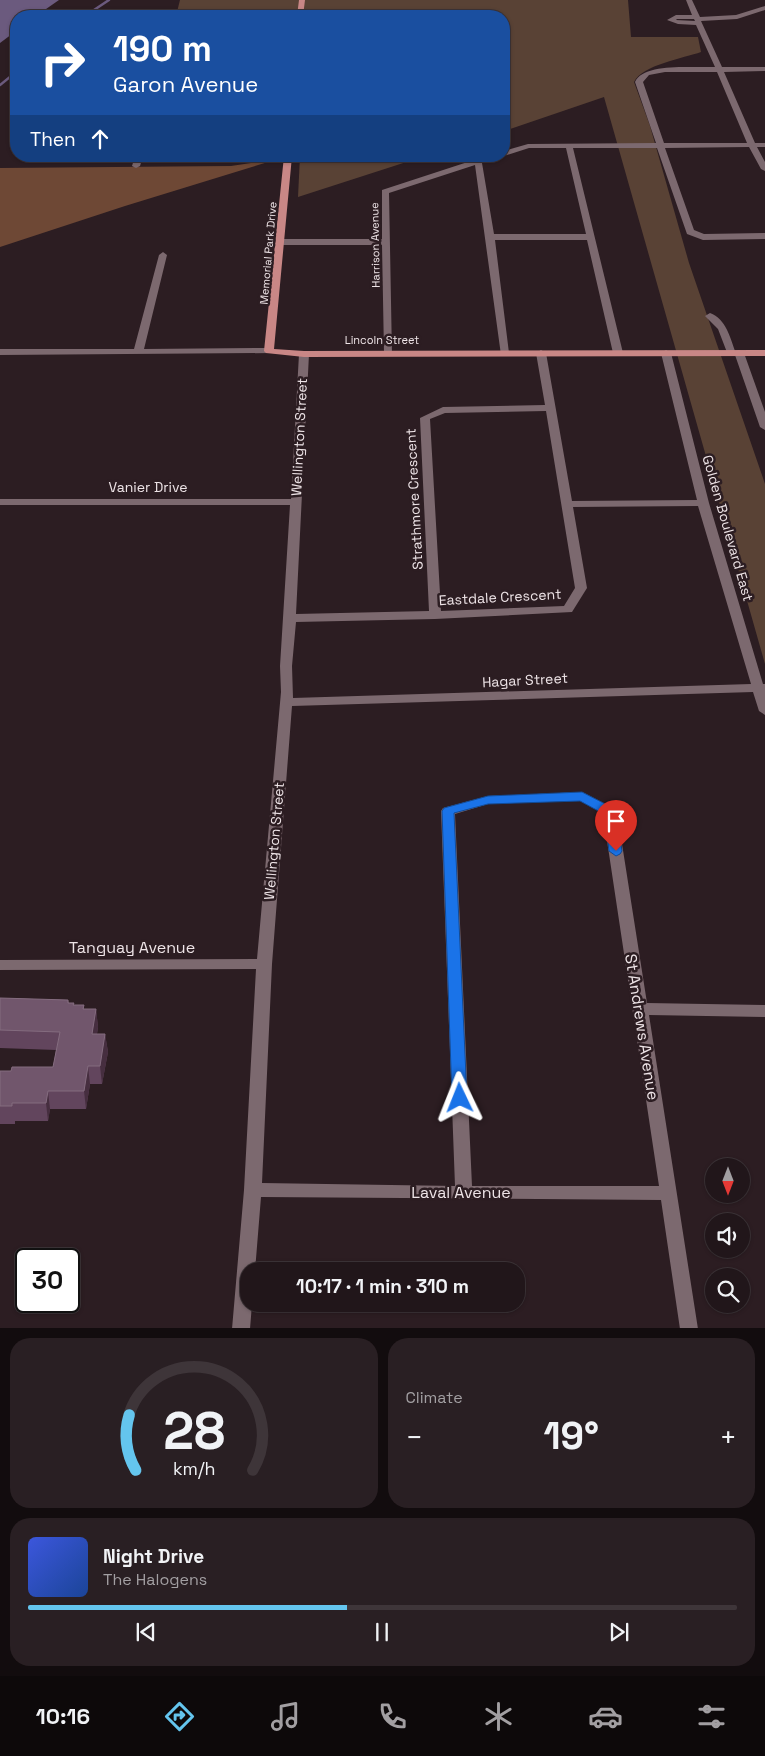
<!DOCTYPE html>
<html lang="en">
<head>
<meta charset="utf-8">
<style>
	:root { --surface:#21161a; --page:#291f23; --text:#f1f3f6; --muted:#a29fa2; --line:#3e3539; --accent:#64c5ee }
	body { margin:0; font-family:"Space Grotesk",sans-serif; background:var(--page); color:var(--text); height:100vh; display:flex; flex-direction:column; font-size:19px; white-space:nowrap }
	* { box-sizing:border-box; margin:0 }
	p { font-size:16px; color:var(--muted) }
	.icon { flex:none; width:28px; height:28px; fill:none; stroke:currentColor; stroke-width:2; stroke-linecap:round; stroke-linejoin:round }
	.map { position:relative; height:1328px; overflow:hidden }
	.sheet { display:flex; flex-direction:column; gap:10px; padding:10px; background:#120c0e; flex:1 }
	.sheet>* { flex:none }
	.hud { position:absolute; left:10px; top:10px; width:500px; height:152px; border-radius:20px; box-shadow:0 1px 4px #0004,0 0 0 1px var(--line); background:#1a4fa0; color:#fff; overflow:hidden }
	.needle { width:32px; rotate:180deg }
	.fabs { position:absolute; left:705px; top:1158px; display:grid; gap:10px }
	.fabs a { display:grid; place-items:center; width:45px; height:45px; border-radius:50%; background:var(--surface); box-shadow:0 1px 4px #0004,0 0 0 1px var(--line); font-size:25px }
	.speed { position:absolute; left:15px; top:1248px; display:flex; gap:10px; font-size:25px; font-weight:700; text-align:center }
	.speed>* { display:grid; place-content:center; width:65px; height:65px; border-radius:50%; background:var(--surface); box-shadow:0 1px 4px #0004,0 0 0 1px var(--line); line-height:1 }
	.speed .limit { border:2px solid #111; border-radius:8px; background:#fff; color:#111 }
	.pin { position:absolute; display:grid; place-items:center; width:42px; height:42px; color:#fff; margin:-51px -21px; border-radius:50% 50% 50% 0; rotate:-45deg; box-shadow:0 0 5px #0007 }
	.pin .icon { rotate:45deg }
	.me { position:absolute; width:55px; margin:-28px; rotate:358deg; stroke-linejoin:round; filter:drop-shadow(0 0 4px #0008) }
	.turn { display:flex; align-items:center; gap:18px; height:105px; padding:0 20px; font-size:22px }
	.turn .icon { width:65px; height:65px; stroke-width:2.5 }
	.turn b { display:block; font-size:35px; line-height:42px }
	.then { display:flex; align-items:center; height:48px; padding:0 20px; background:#0003; gap:10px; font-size:19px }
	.big { font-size:38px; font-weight:700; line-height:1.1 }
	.sheet .tile { flex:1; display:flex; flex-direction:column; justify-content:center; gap:8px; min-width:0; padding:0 18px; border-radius:20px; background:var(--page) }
	.sheet .dial { align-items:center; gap:0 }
	.dial svg { height:130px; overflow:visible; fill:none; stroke:var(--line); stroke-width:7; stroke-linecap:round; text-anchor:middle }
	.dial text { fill:var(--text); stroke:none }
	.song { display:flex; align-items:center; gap:15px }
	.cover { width:60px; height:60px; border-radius:8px; background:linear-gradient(135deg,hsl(230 70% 55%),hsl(220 70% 35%)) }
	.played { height:5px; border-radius:2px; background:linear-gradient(90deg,var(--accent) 45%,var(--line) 45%) }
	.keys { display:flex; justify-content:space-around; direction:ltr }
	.heat { display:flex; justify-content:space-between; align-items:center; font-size:28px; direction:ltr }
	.sheet .tiles { flex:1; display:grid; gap:10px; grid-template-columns:1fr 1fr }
	.tile:last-child { grid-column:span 2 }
	.trip { position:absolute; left:240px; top:1262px; width:285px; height:50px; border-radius:20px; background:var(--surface); box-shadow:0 1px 4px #0004,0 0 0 1px var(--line); font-weight:700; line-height:50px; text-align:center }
	.dock { display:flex; height:80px; justify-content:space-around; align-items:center; background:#0d090a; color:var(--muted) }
	.dock .icon { width:35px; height:35px }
	.dock .current { color:var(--accent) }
	.dock b { font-size:22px; color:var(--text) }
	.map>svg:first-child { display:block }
</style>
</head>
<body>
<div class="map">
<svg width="765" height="1329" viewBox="0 0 765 1329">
	<rect width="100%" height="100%" fill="#2c1d22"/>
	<g fill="#594235">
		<path d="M180 0H628L631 37H698L701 52C684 58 642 65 634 82L650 126 689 263 765 484V664L604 97 504 131V16H176Z"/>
		<polygon points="300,156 425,156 298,197"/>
	</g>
	<polygon fill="#6e4835" points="278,159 125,206 0,247 0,168 231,166"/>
	<polygon fill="#6b5a7e" points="0,0 59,0 36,16 16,16 16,31 0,43"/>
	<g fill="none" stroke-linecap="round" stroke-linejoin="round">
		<g stroke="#6b5a7e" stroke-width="2.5">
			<polyline points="85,16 109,0"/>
			<polyline points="0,85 16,72"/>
		</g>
		<g fill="#7c696f" fill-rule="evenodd">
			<path d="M686 0H692L700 17 736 15 765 6V10L737 19 701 21 722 67H765V71L724 72 755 143H765V147H757L765 162V171L761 169 749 147 665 148 694 230 704 234 765 233V239L703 240 687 234 657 148H573L623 353 621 355H615L613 353 587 240H495L509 353 507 355H501L475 165 389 193 392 355H386L384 353 382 245H280L276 242 280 239H382V190L486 156H499L482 163 494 234H586L566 148H529L504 156V151L528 144 656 143 635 82C643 62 695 68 715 67L696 25 678 24 667 20 676 15H692ZM694 19 695 21 676 20 677 19ZM665 72H717L747 143H664L643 82 649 75Z"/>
			<polygon points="135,156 143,156 140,166 136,168 132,166"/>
			<polygon points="163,252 167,255 144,349 269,348 274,351 272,353 0,355 0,349 134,349 159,255"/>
			<path d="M710 313C726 319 730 337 735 351L739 350 744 353 765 412V430L760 427 735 355H728L718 329 705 316Z"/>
			<path d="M541 350 546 353 572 501 697 500 661 353 666 350 671 353 709 503 763 684H765V715L759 711 753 692 292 706 272 964 262 1183 455 1186 441 811 443 808 488 796 582 792 615 809 617 812 647 1003 765 1005V1017L649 1015 698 1329H680L661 1200 261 1197 255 1271H249V1304H252L250 1329H232L244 1190 256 969 0 970V960L257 959 281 692 280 666 290 505H0V499H291L299 354 301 352H307L309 354 296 614 429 611 420 418 443 407 545 405 536 353ZM546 411 575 588 564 606 441 611 430 419 445 413ZM698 506 751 684 293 698 292 666 296 622 435 619 572 612 587 588 573 507ZM580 800 603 814 659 1186H472L455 814 488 804Z"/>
		</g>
		<g fill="#c98786" fill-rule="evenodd">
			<polygon points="299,0 305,0 303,16 297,16"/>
			<polygon points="284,156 292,156 274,349 304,351 765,350 765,356 304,357 266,353 264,351"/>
		</g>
	</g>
	<polygon fill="#62455d" points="0,998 68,1000 69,1003 74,1003 74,1005 84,1005 84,1009 96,1009 98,1027 97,1034 105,1034 108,1052 102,1084 90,1084 86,1109 50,1109 48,1121 15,1121 15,1124 0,1124 0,1071 11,1071 53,1067 56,1050 0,1048"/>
	<g fill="#462e3f">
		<polygon points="96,1009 98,1027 94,1052 92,1034"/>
		<polygon points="105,1034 108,1052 102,1084 100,1066"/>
		<polygon points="88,1066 90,1084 86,1109 84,1091"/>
		<polygon points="48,1091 50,1109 48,1121 46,1103"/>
	</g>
	<polygon fill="#71566c" stroke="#846c7f" points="0,998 68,1000 68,1003 74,1003 73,1005 84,1005 83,1009 96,1009 92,1034 105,1034 100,1066 88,1066 84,1091 48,1091 46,1103 12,1103 12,1106 0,1106 0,1071 11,1071 12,1067 53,1067 60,1032 0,1030"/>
	<polygon fill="#1a73e8" stroke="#114b97" points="582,792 615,809 616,812 622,851 620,854 616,856 609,851 604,814 580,801 488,804 454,813 467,1098 465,1102 460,1104 455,1102 452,1098 442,811 444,808 488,796"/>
	<g text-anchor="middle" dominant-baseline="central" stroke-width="5" stroke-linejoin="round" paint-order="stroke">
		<g font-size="11" fill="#eee4e7" stroke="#2c1d22">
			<text transform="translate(375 245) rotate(-91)">Harrison Avenue</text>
			<text transform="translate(268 253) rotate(-85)">Memorial Park Drive</text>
			<text x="382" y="340">Lincoln Street</text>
		</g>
		<g font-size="14" fill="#eee4e7" stroke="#2c1d22">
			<text transform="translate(299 437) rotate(-87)">Wellington Street</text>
			<text x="148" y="487">Vanier Drive</text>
			<text transform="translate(414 499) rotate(-93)">Strathmore Crescent</text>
			<text transform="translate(728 528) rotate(74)">Golden Boulevard East</text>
			<text transform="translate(500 597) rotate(-3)">Eastdale Crescent</text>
			<text transform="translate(525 680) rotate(-3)">Hagar Street</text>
			<text transform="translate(274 841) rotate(-85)">Wellington Street</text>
		</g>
		<g font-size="16" fill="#eee4e7" stroke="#2c1d22">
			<text x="132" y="947">Tanguay Avenue</text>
			<text transform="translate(642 1027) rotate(81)">St Andrews Avenue</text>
			<text x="461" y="1192">Laval Avenue</text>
		</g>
	</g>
</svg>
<div class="fabs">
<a><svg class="needle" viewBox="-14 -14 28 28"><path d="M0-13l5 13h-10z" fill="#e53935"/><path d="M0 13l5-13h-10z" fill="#a29fa2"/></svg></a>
<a><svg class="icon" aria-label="sound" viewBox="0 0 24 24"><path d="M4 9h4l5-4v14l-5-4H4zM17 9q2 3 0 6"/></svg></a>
<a><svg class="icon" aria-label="search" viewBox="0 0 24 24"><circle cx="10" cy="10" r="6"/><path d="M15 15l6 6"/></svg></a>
</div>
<div class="speed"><div class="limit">30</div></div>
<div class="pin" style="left:616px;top:851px;background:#d93025"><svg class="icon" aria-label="arrive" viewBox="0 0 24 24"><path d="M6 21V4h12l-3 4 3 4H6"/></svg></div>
<svg class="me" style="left:460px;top:1098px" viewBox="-20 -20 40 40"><path d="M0-17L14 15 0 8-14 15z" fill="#1a73e8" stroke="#fff" stroke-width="4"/></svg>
<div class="trip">10:17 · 1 min · 310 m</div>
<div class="hud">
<div class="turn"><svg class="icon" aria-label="right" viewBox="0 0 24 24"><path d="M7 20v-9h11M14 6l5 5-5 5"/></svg><div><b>190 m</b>Garon Avenue</div></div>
<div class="then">Then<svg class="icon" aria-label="ahead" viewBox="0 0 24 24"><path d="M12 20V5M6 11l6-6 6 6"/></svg></div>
</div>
</div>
<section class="sheet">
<div class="tiles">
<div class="tile dial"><svg viewBox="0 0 100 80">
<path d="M14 69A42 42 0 1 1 86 69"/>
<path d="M14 69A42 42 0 0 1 10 35" stroke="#64c5ee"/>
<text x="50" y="56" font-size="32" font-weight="700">28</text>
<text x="50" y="72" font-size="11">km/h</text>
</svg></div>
<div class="tile"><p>Climate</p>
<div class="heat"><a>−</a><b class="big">19°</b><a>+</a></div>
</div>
<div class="tile">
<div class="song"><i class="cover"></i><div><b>Night Drive</b><p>The Halogens</p></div></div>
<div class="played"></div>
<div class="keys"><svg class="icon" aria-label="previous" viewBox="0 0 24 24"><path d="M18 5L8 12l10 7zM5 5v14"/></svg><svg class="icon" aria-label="pause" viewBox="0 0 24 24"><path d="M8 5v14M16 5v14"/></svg><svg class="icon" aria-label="next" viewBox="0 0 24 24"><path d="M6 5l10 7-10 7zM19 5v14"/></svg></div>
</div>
</div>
</section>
<nav class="dock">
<b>10:16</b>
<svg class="icon current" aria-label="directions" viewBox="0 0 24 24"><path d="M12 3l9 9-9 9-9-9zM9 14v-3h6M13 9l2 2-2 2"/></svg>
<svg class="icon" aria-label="music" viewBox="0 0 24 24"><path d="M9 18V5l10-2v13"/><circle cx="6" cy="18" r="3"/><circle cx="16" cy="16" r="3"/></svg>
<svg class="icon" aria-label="phone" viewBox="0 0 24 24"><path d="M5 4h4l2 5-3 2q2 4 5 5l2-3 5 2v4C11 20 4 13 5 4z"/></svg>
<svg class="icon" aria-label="climate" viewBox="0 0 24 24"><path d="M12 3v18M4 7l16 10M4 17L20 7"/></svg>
<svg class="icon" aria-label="car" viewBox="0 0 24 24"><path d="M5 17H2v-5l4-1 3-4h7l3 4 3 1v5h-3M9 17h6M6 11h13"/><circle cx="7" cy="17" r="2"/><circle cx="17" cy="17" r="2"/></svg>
<svg class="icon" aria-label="filters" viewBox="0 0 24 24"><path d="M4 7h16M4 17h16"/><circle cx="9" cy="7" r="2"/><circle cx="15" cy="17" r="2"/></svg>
</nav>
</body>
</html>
